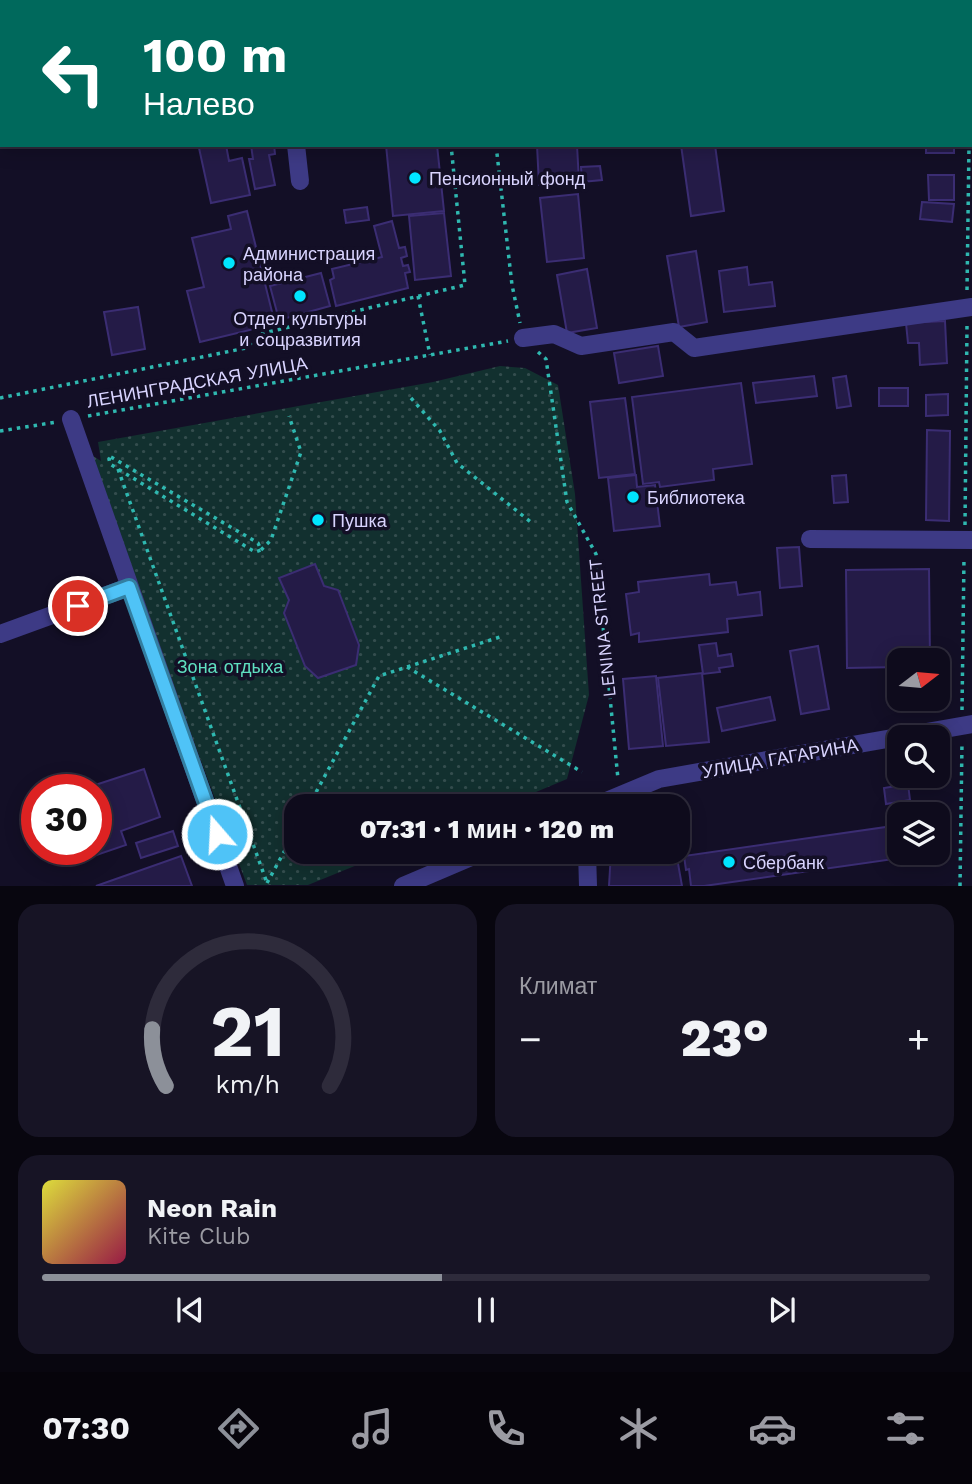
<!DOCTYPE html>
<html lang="ru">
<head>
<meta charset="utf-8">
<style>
	:root { --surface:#0e0b1c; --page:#171425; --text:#f1f3f6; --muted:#9b9ba3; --line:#2e2b3b; --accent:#8c9099 }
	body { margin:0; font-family:"Work Sans",sans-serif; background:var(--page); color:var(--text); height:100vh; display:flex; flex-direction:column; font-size:26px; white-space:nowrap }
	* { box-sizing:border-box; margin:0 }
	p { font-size:23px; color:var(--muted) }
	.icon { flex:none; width:38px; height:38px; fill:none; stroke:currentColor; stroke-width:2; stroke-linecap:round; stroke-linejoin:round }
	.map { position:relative; height:886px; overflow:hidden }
	.side { display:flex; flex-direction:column; gap:18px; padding:18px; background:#08060f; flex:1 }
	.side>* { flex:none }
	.hud { position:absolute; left:0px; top:0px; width:973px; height:147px; box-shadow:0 4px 18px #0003,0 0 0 2px var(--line); background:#00695c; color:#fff; overflow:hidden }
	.needle { width:46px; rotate:74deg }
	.fabs { position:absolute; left:887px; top:648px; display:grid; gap:14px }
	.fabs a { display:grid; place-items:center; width:63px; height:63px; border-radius:14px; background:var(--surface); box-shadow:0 4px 18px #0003,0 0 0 2px var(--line); font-size:35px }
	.speed { position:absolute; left:21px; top:774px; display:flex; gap:14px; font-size:35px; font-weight:700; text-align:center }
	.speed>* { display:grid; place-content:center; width:91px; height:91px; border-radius:50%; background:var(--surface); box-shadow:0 4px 18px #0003,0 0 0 2px var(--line); line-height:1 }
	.speed .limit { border:10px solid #d22; background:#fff; color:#111 }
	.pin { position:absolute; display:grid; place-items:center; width:60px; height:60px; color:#fff; margin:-30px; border:4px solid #fff; border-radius:50%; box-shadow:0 2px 7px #0007 }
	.me { position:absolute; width:77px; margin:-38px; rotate:341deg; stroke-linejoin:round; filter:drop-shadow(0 0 5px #0008) }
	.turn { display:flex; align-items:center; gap:24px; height:147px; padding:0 28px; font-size:32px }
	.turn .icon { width:91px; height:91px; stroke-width:2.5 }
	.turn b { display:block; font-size:49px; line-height:60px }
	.big { font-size:52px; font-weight:800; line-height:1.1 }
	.side .tile { flex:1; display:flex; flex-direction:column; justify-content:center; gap:10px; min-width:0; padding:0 24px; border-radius:21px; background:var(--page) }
	.side .dial { align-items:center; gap:0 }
	.dial svg { height:182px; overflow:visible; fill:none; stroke:var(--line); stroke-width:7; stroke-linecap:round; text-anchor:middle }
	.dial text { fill:var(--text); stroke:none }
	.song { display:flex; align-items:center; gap:21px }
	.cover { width:84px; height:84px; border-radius:10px; background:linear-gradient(135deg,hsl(60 70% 55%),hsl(340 70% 35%)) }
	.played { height:7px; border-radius:4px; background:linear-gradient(90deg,var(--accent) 45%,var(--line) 45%) }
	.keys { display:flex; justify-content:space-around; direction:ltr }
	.heat { display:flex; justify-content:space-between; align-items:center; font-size:38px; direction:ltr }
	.side .tiles { flex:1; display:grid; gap:18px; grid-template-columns:1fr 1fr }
	.tile:last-child { grid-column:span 2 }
	.trip { position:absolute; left:284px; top:794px; width:406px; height:70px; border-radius:21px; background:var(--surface); box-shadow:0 4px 18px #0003,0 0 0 2px var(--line); font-weight:800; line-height:70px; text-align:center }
	.tabs { display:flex; height:112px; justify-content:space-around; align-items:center; background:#06040b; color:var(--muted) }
	.tabs .icon { width:49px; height:49px }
	.tabs .selected { color:var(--accent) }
	.tabs b { font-size:32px; color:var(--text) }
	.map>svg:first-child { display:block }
</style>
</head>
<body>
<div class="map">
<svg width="972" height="886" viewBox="0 0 972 886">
	<defs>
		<pattern id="park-dots" width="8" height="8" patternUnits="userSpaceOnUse" patternTransform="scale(1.75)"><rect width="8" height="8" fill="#12302f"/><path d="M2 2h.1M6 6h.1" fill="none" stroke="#344d4e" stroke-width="1.8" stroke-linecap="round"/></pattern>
	</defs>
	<rect width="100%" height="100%" fill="#130f26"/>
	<polygon fill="url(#park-dots)" points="500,366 525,368 558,385 575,494 589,695 567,779 500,807 296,807 296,852 389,852 308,885 247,885 191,734 187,735 85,451 101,461 98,442 433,382"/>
	<g fill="#241b47" stroke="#3b2d73" stroke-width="2">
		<rect x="352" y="0" width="70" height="2"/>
		<polygon points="525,0 659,0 659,2 526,2"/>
		<polygon points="926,0 956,0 926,2"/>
		<polygon points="212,145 226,145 229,161 242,158 250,195 211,203 199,148"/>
		<polygon points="251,145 274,145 275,154 269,155 275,185 255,189 249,159 253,159"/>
		<polygon points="386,145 437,145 444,211 393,216"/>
		<polygon points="537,145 577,145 579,182 539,185"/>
		<polygon points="681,145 715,145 724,211 691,216"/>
		<rect x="926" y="145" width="28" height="8"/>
		<polygon points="600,166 602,180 582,182 581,167"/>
		<polygon points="928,175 954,175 954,200 929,200"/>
		<polygon points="578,194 584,258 547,262 540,198"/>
		<polygon points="922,202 954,204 952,222 920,219"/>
		<polygon points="367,207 369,220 346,223 344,210"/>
		<polygon points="247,211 275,324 200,342 187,291 204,287 192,238 231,229 228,216"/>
		<polygon points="444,213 451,276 415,280 409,216"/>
		<polygon points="392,221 399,248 405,247 407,256 401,258 403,266 408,265 410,272 405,273 408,288 336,306 330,280 334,278 332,269 382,257 374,226"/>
		<polygon points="696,251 707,322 679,327 667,256"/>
		<polygon points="747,267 749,285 772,282 775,306 724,312 719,271"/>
		<polygon points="587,269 597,328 567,333 557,275"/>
		<polygon points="321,273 330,306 279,320 270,286"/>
		<polygon points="138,307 145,349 112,355 104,312"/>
		<polygon points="945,321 947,363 920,365 919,343 908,343 906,323"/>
		<polygon points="658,346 663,376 619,383 614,353"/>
		<polygon points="814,376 817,396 756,403 753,383"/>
		<polygon points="846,376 851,406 837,408 833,378"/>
		<polygon points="741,383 752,464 713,469 714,480 660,487 659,482 643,484 632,397"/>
		<rect x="879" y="388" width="29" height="18"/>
		<polygon points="948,394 948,415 926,416 926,395"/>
		<polygon points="625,398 635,474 599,478 590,402"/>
		<polygon points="927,430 950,431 949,521 926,520"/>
		<polygon points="636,475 637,487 655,485 660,526 614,531 608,478"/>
		<polygon points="846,475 848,502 834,503 832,476"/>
		<polygon points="799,547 802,586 780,588 777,548"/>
		<polygon points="315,564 324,586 338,590 359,645 356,665 318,678 305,666 284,613 289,600 279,578"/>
		<polygon points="929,569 930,660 900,660 900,667 847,668 846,570"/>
		<polygon points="709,574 710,585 736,582 738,595 760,592 762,615 727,619 728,632 639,642 639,633 631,635 626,594 639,592 638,582"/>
		<polygon points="716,643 718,656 731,654 733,666 719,668 720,672 703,674 699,645"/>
		<polygon points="818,646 829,709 801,714 790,651"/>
		<polygon points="702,673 709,742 666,746 658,678"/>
		<polygon points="656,676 663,746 629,749 623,679"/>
		<polygon points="770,697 775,720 722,731 717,708"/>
		<polygon points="144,769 160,817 121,831 126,845 76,862 72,849 96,849 96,789 83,789"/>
		<polygon points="908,784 910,800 886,804 884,788"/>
		<polygon points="900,825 900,852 907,852 908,857 704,886 691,886 689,869 686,870 684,856"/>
		<polygon points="173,831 178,846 141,858 136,843"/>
		<polygon points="611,852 676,852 682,886 609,886"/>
		<polygon points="181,856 192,886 96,886"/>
	</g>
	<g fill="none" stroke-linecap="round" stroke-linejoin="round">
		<g stroke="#2fb8b0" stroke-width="3.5" stroke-dasharray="3.5 5" stroke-linecap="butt">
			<polyline points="437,0 437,2"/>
			<polyline points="479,0 479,2"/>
			<polyline points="970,0 970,2"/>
			<polyline points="496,145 512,285 520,323"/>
			<polyline points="967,290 969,145"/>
			<polyline points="418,296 430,355"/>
			<polyline points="538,352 546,359 567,502 596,554 618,779"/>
			<polyline points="0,398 246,348 260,334 465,285 451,145"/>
			<polyline points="411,398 440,431 457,463 532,523"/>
			<polyline points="88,416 508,341"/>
			<polyline points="0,431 57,422"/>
			<polygon points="111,457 258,543 261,550 255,552 118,469 110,464 109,459"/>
			<polyline points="118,469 267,883"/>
			<polyline points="965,525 967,326"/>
			<polyline points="261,550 271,540 301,452 289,416"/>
			<polyline points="407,667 582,772"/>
			<polyline points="962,710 964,557"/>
			<polyline points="308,807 379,676 503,636"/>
			<polyline points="267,883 296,830"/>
			<polyline points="960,886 962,742"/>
		</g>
		<g stroke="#3d3a85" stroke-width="18">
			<polyline points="282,0 283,2"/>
			<polyline points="296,145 300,181"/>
			<polyline points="523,338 554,334 581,346 674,332 694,348 972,307"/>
			<polyline points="71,419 235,886"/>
			<polyline points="810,539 972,540"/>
			<polyline points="0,634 129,587"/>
			<polyline points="592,807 659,779 972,724"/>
			<polyline points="587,852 588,886"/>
			<polyline points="403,886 483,852"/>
		</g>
	</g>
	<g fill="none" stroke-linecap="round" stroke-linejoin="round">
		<g stroke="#337fa1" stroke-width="18">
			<polyline id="route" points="78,606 129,587 217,834"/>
		</g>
		<use href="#route" stroke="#4fc3f7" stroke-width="12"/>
	</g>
	<g fill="#00e5ff" stroke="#130f26" stroke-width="2.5">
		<circle cx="415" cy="178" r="7"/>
		<circle cx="229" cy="263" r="7"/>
		<circle cx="300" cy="296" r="7"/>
		<circle cx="633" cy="497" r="7"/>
		<circle cx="318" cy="520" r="7"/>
		<circle cx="729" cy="862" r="7"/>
	</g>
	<g text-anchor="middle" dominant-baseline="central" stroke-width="7" stroke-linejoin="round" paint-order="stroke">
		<g font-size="18" fill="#d9d4ff" stroke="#130f26" text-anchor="start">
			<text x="429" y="178">Пенсионный фонд</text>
			<text x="243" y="253">Администрация<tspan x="243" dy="21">района</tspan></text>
			<text x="300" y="318" text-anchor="middle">Отдел культуры<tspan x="300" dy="21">и соцразвития</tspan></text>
			<text x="647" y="497">Библиотека</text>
			<text x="332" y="520">Пушка</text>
			<text x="743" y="862">Сбербанк</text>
		</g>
		<g font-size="18" fill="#d9d4ff" stroke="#130f26">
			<text transform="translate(197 382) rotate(-10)">ЛЕНИНГРАДСКАЯ УЛИЦА</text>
			<text transform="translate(602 628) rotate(-96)">LENINA STREET</text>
			<text transform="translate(780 758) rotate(-10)">УЛИЦА ГАГАРИНА</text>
		</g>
		<g font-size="18" fill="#5fe0c0" stroke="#130f26">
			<text x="230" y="666">Зона отдыха</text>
		</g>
	</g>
</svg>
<div class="fabs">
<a><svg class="needle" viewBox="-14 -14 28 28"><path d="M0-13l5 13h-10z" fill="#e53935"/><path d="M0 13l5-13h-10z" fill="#9b9ba3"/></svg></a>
<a><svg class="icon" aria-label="search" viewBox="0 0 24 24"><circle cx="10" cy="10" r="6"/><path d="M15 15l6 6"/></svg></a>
<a><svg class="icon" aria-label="layers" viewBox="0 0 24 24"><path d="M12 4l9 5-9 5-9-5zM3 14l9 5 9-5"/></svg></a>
</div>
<div class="speed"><div class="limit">30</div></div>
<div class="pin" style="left:78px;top:606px;background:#d93025"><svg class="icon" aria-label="arrive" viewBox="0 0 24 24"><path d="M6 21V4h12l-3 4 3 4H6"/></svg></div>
<svg class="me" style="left:217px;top:834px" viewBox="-20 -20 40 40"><circle r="17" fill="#4fc3f7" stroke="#fff" stroke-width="3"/><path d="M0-11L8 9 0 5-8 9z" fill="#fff"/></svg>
<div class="trip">07:31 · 1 мин · 120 m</div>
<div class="hud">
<div class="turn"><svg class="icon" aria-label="left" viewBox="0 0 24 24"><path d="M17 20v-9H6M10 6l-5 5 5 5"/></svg><div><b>100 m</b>Налево</div></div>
</div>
</div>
<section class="side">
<div class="tiles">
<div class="tile dial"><svg viewBox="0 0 100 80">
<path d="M14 69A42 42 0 1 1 86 69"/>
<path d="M14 69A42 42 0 0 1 8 44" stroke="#8c9099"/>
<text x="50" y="56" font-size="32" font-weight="700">21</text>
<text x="50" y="72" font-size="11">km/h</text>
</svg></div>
<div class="tile"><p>Климат</p>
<div class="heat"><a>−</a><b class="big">23°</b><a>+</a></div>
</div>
<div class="tile">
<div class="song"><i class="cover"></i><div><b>Neon Rain</b><p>Kite Club</p></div></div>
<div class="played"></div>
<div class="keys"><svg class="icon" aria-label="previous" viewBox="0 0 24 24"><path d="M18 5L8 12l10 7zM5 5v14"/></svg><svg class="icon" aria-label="pause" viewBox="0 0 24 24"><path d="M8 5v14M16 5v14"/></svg><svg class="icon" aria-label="next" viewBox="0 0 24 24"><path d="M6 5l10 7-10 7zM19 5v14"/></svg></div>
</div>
</div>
</section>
<nav class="tabs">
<b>07:30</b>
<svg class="icon selected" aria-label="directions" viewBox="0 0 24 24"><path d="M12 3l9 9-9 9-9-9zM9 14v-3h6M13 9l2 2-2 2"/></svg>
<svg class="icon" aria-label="music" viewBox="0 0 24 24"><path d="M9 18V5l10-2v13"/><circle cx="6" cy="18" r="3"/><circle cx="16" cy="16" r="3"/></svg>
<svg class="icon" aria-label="phone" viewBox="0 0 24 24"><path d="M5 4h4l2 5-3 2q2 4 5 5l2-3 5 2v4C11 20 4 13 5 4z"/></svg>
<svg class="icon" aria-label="climate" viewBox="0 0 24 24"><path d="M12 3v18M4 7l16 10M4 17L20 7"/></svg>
<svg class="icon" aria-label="car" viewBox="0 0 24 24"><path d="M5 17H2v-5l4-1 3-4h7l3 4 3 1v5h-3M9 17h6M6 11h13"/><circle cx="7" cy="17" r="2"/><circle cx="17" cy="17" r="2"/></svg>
<svg class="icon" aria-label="filters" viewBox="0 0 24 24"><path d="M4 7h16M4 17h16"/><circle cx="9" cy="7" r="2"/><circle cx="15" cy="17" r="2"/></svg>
</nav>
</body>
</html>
